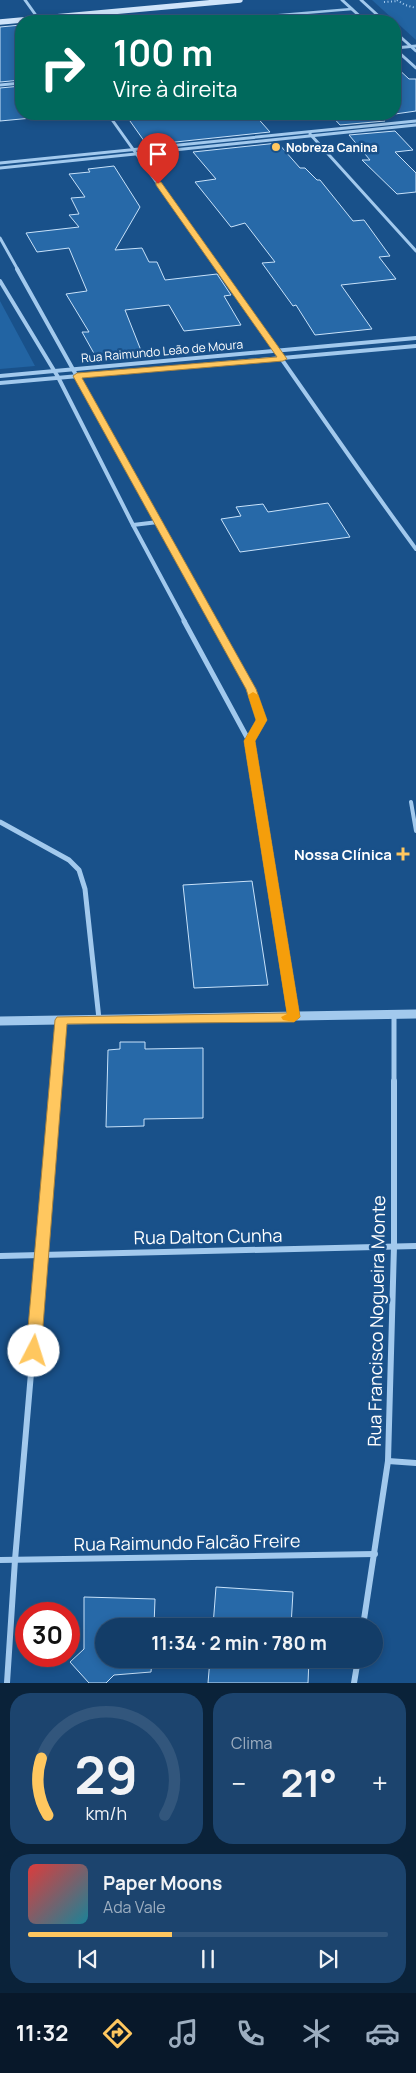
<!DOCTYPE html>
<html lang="pt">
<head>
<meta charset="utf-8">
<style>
	:root { --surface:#133d68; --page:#1c446e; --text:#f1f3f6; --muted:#9daec0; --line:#32567c; --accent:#ffc75f }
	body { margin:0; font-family:Manrope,sans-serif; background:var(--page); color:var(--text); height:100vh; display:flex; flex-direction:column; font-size:19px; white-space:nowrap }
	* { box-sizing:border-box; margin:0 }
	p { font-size:16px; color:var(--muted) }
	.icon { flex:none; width:28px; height:28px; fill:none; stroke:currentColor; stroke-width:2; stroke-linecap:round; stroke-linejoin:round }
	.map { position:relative; height:1683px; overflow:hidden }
	.drawer { display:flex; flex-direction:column; gap:10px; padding:10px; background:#0a2239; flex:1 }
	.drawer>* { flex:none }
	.guide { position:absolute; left:15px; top:15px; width:386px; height:105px; border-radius:20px; box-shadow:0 2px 8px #0003,0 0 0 1px var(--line); background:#00695c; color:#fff; overflow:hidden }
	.speed { position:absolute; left:15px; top:1602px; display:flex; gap:10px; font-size:25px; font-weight:700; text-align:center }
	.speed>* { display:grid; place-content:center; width:65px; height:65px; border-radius:50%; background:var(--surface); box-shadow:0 2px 8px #0003,0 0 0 1px var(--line); line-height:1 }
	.speed .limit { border:8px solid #d22; background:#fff; color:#111 }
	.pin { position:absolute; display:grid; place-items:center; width:42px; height:42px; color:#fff; margin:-51px -21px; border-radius:50% 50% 50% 0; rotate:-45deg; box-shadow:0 0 5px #0007 }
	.pin .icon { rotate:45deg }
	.me { position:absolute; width:55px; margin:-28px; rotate:5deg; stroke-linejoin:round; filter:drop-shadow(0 0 4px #0008) }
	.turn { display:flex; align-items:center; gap:18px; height:105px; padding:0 15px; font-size:22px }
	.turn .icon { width:65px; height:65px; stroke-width:2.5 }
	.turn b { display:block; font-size:35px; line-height:42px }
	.big { font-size:38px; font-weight:700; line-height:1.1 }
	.drawer .widget { flex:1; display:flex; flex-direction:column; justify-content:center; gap:8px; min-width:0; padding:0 18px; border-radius:20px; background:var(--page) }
	.drawer .dial { align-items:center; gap:0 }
	.dial svg { height:130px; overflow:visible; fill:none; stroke:var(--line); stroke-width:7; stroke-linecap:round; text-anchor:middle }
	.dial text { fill:var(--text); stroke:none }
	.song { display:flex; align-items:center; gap:15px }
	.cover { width:60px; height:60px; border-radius:8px; background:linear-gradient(135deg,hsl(0 70% 55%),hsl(190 70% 35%)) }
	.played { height:5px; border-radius:2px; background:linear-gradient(90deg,var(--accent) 40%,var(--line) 40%) }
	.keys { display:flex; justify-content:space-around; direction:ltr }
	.heat { display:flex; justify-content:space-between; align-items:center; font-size:28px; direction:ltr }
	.drawer .tiles { flex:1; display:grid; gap:10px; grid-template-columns:1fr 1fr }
	.widget:last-child { grid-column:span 2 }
	.trip { position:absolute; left:95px; top:1618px; width:288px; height:50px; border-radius:25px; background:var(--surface); box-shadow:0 2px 8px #0003,0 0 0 1px var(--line); font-weight:700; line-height:50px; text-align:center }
	.menu { display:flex; height:80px; justify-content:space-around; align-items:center; background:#08182a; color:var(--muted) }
	.menu .icon { width:35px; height:35px }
	.menu .active { color:var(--accent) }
	.menu b { font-size:22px; color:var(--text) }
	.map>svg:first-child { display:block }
</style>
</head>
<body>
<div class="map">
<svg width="416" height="1683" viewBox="0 0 416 1683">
	<rect width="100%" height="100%" fill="#19518a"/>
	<g fill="#2264a3">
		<polygon points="372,0 416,0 416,40"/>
		<polygon points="0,301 35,366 0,369"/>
	</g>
	<g fill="#2769a8" stroke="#c8e2fa">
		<polygon points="21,25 21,80 0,82 0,27"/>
		<polygon points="395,66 409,79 416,79 416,111 395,114"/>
		<polygon points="21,86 21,114 30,114 32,118 0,121 0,88"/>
		<polygon points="125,114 254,114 270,132 147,145"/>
		<polygon points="330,114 379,114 385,121 340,125"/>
		<polygon points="395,131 413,150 395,152 416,173 416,192 397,194 362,160 370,160 349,135"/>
		<polygon points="278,143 300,168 305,168 317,180 320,180 353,221 364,220 390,256 379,257 396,279 341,285 372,329 315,335 296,305 293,306 262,263 275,262 245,223 231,227 195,182 216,179 193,152"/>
		<polygon points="114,166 140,207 115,250 142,248 149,262 157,262 165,280 217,274 231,295 224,296 241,325 184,331 169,305 125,310 142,353 96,357 82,332 89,332 66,294 87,291 69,248 37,252 26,233 79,227 69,215 79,214 71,198 85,197 69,174 90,172 88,169"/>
		<polygon points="328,503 350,537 240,552 221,519 241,516 236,507 263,504 268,512"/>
		<polygon points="252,881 268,985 194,988 183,885"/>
		<polygon points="120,1042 145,1042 145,1049 203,1048 203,1118 144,1119 144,1126 106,1127 108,1050 120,1049"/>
		<polygon points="216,1587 293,1592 291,1626 213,1626"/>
		<polygon points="84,1597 155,1599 154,1626 104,1626 104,1659 152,1659 151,1672 114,1675 106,1683 89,1683 70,1662 84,1649"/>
		<polygon points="210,1659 309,1659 308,1683 208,1683"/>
	</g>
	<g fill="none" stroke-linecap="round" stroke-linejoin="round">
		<g stroke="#a2c9ed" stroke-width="2" stroke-dasharray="1 2.5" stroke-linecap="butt">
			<polyline points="397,0 405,5 416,8"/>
			<polyline points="384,2 398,1"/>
		</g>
		<polyline stroke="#a2c9ed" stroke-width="2.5" points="210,21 352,9"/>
		<polyline stroke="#a2c9ed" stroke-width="4" points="411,802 416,831"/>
		<g stroke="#a2c9ed" stroke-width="3">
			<polyline points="25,0 35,14"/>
			<polyline points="342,0 365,21"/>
			<polyline points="361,0 384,21"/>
			<polyline points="395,32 416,51"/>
			<polyline points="395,48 416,46"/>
			<polyline points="395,49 416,68"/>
			<polyline points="0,85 21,83"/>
			<polyline points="108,114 219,270"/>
			<polyline points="310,134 416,251"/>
			<polyline points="0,163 416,121"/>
			<polyline points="0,168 416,125"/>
			<polyline points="0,238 18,270"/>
		</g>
		<g stroke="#a2c9ed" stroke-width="4">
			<polyline points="17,269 214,622"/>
			<path d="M218 269C285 362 348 457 416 549"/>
			<polyline points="0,281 58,377 133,525 185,622"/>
			<polyline points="0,376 416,338"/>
			<polyline points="0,383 416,346"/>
			<polyline points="133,525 158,522"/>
		</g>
		<g stroke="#a2c9ed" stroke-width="5">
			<polyline points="184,621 249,741 294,1017"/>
			<polyline points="213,621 251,689 261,720 249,741"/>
			<polyline points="0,822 69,860 79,870 85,889 99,1019"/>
			<polyline points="394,1015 394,1082"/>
			<polyline points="56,1082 61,1020"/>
		</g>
		<g stroke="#a2c9ed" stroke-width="6">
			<polyline points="0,1256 416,1246"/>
			<polyline points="388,1461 416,1463"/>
			<polyline points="0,1560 375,1554"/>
			<polyline points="363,1626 388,1461 394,1246 394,1081"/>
			<polyline points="7,1683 15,1560 56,1081"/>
			<polyline points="354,1683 358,1659"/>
		</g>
		<polyline stroke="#a2c9ed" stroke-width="9" points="0,1021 416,1014"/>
		<polyline stroke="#cfe4fa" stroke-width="5.5" points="0,22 240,0"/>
	</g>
	<polygon fill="#ffc75f" stroke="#a6813e" points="156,182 161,182 287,359 283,361 82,378 256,689 267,720 255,741 300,1017 294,1022 67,1024 41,1351 39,1355 34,1356 28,1355 26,1351 55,1020 57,1017 287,1013 244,741 256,720 246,689 73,376 77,373 277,357 156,185"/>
	<polygon fill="#f59e0b" points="253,692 258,695 267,720 255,741 300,1017 294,1022 283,1020 281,1017 287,1014 244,741 256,720 248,695"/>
	<g fill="#ffc75f" stroke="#19518a" stroke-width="2">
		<circle cx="276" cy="147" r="5"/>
		<path d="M400.5 846.5h5v5h5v5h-5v5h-5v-5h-5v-5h5z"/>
	</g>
	<g text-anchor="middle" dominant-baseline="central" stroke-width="5" stroke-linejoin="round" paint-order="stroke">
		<g font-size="12" font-weight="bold" fill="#fff" stroke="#19518a" text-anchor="start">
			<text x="286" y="147">Nobreza Canina</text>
		</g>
		<g font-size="12" fill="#fff" stroke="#19518a">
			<text transform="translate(162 351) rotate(-5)">Rua Raimundo Leão de Moura</text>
		</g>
		<g font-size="15" font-weight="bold" fill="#fff" stroke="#19518a" text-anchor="end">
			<text x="392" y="854">Nossa Clínica</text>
		</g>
		<g font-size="18" fill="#fff" stroke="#19518a">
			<text transform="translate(208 1236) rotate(-1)">Rua Dalton Cunha</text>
			<text transform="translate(376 1321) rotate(-89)">Rua Francisco Nogueira Monte</text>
			<text transform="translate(187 1542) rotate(-1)">Rua Raimundo Falcão Freire</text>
		</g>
	</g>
</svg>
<div class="speed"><div class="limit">30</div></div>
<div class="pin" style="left:158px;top:184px;background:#d93025"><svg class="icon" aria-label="arrive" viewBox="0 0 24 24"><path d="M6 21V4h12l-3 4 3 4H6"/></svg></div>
<svg class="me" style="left:34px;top:1351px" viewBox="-20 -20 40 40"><circle r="19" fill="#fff"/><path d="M0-13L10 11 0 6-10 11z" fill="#ffc75f"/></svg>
<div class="trip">11:34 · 2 min · 780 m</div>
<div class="guide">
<div class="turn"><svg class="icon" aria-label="right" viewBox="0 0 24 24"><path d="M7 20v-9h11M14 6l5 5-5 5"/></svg><div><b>100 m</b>Vire à direita</div></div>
</div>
</div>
<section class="drawer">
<div class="tiles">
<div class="widget dial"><svg viewBox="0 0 100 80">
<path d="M14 69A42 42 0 1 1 86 69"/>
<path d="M14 69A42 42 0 0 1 10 34" stroke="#ffc75f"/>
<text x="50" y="56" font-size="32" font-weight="700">29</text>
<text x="50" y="72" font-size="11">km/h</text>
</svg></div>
<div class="widget"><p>Clima</p>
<div class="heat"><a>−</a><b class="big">21°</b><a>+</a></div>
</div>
<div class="widget">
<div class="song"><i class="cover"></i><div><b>Paper Moons</b><p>Ada Vale</p></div></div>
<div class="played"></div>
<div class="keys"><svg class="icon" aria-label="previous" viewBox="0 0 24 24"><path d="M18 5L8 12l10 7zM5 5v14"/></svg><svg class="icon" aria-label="pause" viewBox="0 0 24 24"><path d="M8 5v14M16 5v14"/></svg><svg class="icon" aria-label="next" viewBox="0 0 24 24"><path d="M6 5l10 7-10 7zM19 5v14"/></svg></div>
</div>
</div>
</section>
<nav class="menu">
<b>11:32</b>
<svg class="icon active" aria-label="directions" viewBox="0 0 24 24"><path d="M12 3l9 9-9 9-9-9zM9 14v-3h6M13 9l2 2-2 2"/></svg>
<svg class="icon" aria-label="music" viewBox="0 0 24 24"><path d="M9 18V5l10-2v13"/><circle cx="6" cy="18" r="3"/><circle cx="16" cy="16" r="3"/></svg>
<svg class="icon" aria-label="phone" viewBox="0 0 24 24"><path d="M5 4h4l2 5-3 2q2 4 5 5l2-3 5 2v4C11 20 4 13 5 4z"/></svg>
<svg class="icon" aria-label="climate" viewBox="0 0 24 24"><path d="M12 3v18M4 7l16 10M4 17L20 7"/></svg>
<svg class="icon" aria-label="car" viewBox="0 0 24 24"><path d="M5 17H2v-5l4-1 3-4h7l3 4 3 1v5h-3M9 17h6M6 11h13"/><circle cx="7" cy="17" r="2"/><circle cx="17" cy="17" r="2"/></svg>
</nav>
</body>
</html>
